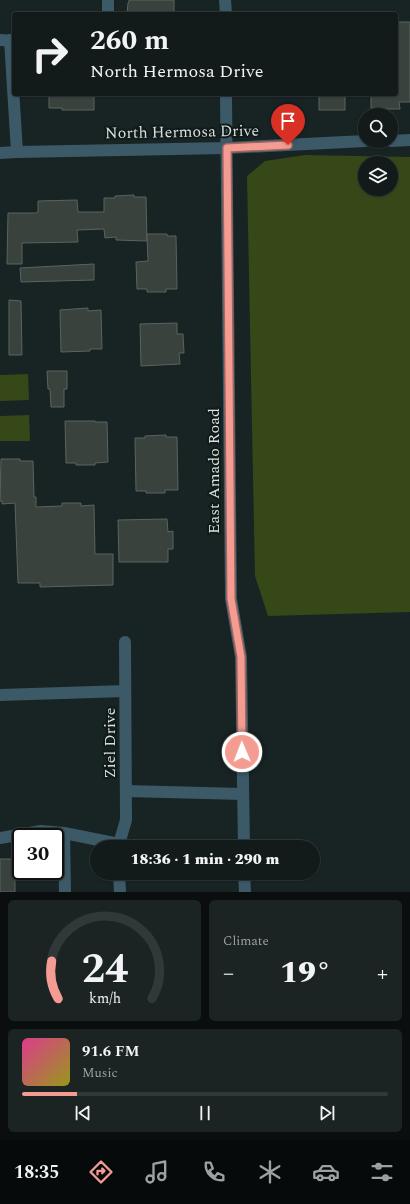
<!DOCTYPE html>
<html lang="en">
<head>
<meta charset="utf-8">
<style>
	:root { --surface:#121a1a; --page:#1b2323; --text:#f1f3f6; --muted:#9ca1a2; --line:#313839; --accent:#f59c92 }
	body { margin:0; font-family:Spectral,serif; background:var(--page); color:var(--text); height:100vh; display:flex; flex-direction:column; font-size:15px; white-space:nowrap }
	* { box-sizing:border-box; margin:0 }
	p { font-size:13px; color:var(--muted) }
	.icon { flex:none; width:22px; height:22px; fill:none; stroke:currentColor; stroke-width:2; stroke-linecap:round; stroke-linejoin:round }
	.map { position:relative; height:892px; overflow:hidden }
	.sheet { display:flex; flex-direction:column; gap:8px; padding:8px; background:#0a0e0e; flex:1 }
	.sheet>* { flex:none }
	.top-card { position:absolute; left:12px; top:12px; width:386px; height:84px; border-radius:4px; box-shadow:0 1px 3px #0004,0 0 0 1px var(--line); background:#121a1a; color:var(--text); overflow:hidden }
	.fabs { position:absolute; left:358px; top:108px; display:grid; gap:8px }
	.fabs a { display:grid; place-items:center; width:40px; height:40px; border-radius:50%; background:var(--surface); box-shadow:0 1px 3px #0004,0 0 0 1px var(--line); font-size:20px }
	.speed { position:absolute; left:12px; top:828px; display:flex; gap:8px; font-size:20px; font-weight:700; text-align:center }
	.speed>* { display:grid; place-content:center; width:52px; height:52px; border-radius:50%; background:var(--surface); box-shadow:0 1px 3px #0004,0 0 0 1px var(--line); line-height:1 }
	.speed .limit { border:2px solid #111; border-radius:6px; background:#fff; color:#111 }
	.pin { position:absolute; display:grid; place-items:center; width:34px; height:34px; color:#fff; margin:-41px -17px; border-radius:50% 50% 50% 0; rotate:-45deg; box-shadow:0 0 4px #0007 }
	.pin .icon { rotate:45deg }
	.me { position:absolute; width:44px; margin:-22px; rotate:359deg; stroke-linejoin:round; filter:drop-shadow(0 0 3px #0008) }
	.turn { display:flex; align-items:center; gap:14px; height:84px; padding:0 12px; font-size:18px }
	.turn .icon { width:52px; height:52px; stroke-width:2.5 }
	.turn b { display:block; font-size:28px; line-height:34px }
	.big { font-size:30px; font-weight:800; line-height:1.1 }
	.sheet .widget { flex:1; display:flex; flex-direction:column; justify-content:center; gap:6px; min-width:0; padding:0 14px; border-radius:6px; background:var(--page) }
	.sheet .dial { align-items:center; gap:0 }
	.dial svg { height:104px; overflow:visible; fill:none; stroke:var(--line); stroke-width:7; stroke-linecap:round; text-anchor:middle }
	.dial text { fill:var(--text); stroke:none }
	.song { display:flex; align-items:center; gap:12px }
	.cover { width:48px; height:48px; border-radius:6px; background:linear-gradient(135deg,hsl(330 70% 55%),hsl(60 70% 35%)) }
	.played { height:4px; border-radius:2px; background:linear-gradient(90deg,var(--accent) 15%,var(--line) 15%) }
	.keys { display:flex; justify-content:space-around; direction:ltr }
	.heat { display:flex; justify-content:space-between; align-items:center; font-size:22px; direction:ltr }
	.sheet .tiles { flex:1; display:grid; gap:8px; grid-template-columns:1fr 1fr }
	.widget:last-child { grid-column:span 2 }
	.trip { position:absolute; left:90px; top:840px; width:230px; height:40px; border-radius:20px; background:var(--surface); box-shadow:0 1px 3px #0004,0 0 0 1px var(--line); font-weight:800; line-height:40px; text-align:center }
	.tabs { display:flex; height:64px; justify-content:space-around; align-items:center; background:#070a0a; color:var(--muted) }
	.tabs .icon { width:28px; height:28px }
	.tabs .current { color:var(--accent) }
	.tabs b { font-size:18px; color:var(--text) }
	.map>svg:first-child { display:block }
</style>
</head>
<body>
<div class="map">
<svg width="410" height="892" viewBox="0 0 410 892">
	<rect width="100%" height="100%" fill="#182323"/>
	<g fill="#364818" fill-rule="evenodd">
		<path d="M305 155 410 157V612L268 616 255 576 247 176 265 161ZM365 163H391V189H365Z"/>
		<polygon points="28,374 29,400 0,401 0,375"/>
		<polygon points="29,415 30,441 0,441 0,416"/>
	</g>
	<g fill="#39423d" stroke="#5a645f">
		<polygon points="129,0 174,0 174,14 127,14 128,3 129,2"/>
		<polygon points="396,22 410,22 410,102 399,102 400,109 375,109 375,108 371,108 371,94 396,94"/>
		<polygon points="49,94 94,94 94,110 62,110 62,108 49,108"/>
		<rect x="319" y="94" width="26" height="16"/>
		<polygon points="134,195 134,197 146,197 147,241 116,240 116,237 105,238 104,229 77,230 78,242 22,243 22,264 7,264 8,213 36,213 38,212 38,201 77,200 78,212 104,212 104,198 115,198 115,196"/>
		<polygon points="147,234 167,234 167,236 176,236 177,289 166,289 166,292 147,292 147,289 137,289 136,262 148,261"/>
		<polygon points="94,264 94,280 21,282 20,268"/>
		<polygon points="9,300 21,301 22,355 9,355"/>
		<polygon points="88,308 88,311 101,310 102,349 90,349 90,351 61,352 60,310"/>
		<polygon points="177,323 177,334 183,334 184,353 179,353 180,364 141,366 140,324"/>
		<polygon points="47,371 67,371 67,389 64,389 64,407 51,407 50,389 48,389"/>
		<polygon points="65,421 95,421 95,422 107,422 108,462 95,463 95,465 76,465 76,463 66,463"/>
		<polygon points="166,435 166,437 177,437 178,490 165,490 165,493 146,493 146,491 136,491 135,438 145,438 145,436"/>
		<polygon points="1,459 20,459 20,461 33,461 34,497 36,497 36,507 62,506 62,503 81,503 81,506 94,505 95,554 113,554 113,585 40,587 40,583 18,583 15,503 2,504 2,501 0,501"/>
		<polygon points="167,519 168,532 173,531 173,549 168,549 168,562 119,562 118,520"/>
		<polygon points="0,859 21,859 21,878 15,878 15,892 0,892"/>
	</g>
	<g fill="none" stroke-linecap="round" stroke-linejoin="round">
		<g stroke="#3b5967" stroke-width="12">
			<polyline points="225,0 226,14"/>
			<polyline points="108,14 108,0"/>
			<polyline points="0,40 14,41"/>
			<polyline points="10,40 17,152"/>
			<polyline points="226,94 231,599 241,657 244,847"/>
			<polyline points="391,141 410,140"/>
			<polyline points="0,153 17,152 227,148 365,141"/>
			<polyline points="0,695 125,691"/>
			<polyline points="126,791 243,794"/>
			<polyline points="64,833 65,892"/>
			<polyline points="0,838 41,831 64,833 119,844 119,847"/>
			<polyline points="119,844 126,820 125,642"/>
			<polyline points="119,873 120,892"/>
			<polyline points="244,873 245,892"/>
		</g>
	</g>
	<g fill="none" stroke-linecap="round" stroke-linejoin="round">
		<g stroke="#9f655f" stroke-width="10">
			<polyline id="route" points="242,752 241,657 231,599 227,148 288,145"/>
		</g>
		<use href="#route" stroke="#f59c92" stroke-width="7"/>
	</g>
	<g text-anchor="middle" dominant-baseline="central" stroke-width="4" stroke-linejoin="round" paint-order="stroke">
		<g font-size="16" fill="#d8dfde" stroke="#0f1a19">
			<text transform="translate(182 132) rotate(-1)">North Hermosa Drive</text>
			<text transform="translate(214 471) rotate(-90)">East Amado Road</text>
			<text transform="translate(110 743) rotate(-90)">Ziel Drive</text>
		</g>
	</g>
</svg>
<div class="fabs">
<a><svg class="icon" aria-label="search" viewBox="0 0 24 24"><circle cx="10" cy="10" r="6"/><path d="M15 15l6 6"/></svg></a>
<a><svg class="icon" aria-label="layers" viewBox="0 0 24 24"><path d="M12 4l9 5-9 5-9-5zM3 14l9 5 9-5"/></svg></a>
</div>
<div class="speed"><div class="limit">30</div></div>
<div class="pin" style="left:288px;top:145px;background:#d93025"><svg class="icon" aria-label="arrive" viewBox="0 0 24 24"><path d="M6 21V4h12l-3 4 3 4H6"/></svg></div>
<svg class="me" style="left:242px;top:752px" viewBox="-20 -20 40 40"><circle r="17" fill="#f59c92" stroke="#fff" stroke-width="3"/><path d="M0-11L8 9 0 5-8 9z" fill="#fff"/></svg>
<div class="trip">18:36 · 1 min · 290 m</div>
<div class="top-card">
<div class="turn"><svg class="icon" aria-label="right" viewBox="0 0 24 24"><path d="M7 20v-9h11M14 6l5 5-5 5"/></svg><div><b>260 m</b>North Hermosa Drive</div></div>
</div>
</div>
<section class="sheet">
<div class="tiles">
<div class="widget dial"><svg viewBox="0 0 100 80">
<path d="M14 69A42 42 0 1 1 86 69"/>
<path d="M14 69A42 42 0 0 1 9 40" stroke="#f59c92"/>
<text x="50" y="56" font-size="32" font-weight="700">24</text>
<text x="50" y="72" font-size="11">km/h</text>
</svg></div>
<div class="widget"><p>Climate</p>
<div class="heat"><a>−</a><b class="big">19°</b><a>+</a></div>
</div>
<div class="widget">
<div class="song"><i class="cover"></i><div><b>91.6 FM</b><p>Music</p></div></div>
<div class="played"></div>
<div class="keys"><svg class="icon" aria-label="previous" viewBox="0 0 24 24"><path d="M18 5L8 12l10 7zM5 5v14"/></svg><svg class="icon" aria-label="pause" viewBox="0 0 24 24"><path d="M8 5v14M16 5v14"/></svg><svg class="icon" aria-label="next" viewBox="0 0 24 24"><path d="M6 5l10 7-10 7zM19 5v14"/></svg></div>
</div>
</div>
</section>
<nav class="tabs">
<b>18:35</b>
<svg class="icon current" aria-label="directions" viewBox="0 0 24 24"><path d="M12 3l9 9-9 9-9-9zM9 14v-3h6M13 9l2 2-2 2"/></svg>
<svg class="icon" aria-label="music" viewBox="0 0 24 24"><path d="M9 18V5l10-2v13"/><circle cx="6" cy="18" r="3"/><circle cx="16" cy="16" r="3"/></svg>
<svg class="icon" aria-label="phone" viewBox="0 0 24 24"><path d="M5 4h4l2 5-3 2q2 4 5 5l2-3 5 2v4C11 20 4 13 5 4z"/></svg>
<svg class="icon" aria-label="climate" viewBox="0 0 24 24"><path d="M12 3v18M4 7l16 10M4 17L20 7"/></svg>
<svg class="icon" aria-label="car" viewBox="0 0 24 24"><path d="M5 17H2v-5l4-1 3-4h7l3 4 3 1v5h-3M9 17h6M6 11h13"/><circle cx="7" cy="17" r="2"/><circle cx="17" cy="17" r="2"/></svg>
<svg class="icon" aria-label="filters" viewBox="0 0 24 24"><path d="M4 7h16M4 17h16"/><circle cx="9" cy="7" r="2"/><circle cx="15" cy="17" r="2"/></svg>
</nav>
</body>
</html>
